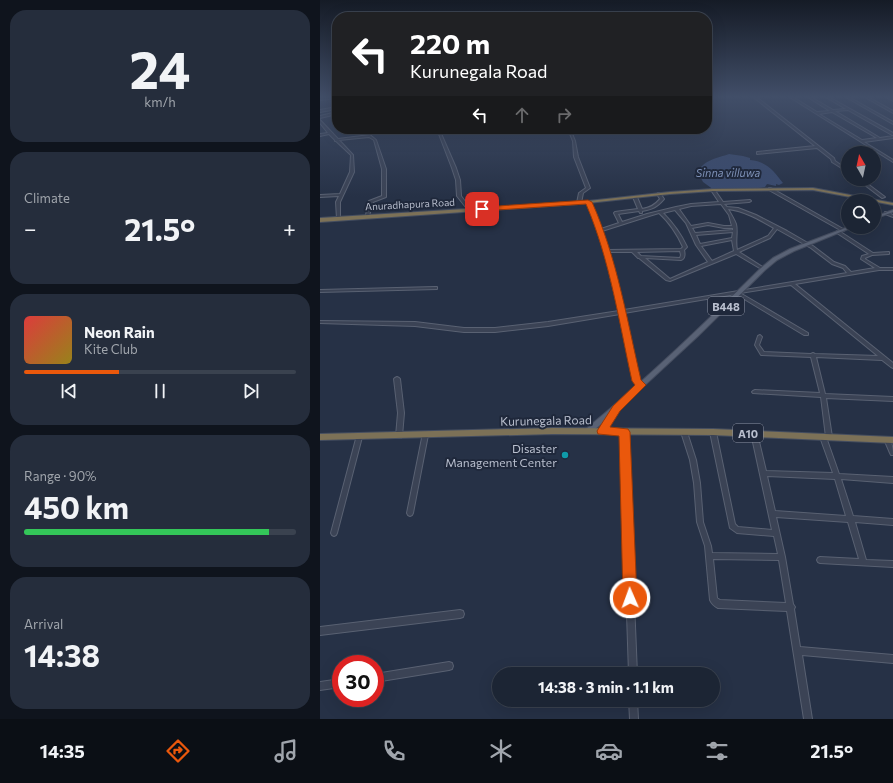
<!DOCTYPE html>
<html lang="en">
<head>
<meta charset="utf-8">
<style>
	:root { --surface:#1c2534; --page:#252d3c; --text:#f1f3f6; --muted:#a0a5ac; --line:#3a424f; --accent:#ea580c }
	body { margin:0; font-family:Commissioner,sans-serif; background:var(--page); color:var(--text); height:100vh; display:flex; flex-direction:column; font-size:15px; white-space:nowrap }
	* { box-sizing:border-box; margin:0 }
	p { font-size:13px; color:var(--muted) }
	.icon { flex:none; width:22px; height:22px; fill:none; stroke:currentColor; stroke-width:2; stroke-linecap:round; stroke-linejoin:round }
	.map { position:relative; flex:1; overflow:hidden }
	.details { display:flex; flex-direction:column; gap:10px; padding:10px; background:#0f141d; width:320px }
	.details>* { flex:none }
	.banner { position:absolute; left:12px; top:12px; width:380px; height:122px; border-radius:16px; box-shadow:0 4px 16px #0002,0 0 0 1px var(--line); background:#202124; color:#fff; overflow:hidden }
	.needle { width:26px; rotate:351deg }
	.tools { position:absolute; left:521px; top:146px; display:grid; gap:8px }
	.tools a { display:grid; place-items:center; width:40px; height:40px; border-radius:50%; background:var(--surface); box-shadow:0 4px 16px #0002,0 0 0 1px var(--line); font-size:20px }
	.speed { position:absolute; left:12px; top:655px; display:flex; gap:8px; font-size:20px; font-weight:700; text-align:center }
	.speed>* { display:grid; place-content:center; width:52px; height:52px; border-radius:50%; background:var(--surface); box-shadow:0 4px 16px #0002,0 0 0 1px var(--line); line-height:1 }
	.speed .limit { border:6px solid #d22; background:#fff; color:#111 }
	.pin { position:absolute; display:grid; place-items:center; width:34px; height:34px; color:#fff; margin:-17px; border-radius:8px; box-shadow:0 2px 6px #0006 }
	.me { position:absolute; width:44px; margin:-22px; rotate:358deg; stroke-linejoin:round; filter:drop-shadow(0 0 3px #0008) }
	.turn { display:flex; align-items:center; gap:14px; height:84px; padding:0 12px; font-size:18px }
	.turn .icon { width:52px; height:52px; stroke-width:2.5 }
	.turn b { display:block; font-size:28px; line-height:34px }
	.lanes { display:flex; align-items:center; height:38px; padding:0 12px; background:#0003; justify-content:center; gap:20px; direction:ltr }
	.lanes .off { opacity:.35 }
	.big { font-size:30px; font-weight:700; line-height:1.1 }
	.details .tile { flex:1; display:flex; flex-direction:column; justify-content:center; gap:6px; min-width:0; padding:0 14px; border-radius:16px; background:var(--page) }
	.details .dial { align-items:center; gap:0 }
	.dial b { font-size:52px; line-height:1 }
	.song { display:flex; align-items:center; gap:12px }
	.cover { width:48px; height:48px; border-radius:6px; background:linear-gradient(135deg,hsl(0 70% 55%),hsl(50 70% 35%)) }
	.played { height:4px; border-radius:2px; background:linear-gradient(90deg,var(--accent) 35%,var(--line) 35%) }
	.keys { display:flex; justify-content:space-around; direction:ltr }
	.heat { display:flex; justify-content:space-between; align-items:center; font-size:22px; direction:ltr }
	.charge { height:6px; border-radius:3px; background:linear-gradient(90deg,#34c759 90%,var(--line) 0) }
	.trip { position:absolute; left:172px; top:667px; width:228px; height:40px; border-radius:20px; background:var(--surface); box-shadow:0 4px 16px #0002,0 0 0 1px var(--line); font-weight:700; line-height:40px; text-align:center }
	.tabs { display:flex; height:64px; justify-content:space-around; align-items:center; background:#0b0f15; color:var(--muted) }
	.tabs .icon { width:28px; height:28px }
	.tabs .current { color:var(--accent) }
	.tabs b { font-size:18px; color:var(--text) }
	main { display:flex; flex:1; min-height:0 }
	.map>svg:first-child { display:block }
</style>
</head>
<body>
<main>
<section class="details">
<div class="tile dial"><b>24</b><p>km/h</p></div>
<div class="tile"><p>Climate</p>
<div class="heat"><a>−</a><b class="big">21.5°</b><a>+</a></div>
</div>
<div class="tile">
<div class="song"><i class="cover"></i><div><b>Neon Rain</b><p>Kite Club</p></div></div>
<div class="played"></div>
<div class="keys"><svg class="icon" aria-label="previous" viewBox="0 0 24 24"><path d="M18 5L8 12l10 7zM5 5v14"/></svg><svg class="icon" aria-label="pause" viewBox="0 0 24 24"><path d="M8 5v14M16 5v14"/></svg><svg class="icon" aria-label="next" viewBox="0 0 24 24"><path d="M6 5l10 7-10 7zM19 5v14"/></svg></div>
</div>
<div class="tile"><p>Range · 90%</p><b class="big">450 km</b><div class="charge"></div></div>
<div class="tile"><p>Arrival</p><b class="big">14:38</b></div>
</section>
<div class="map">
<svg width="573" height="719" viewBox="0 0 573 719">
	<rect width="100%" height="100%" fill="#263146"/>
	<path fill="#394a6e" d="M409 154 423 156 430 158V160C446 161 454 171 463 183L459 185 456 184V186L447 184 445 187 439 188 394 190 383 182 378 172C383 160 398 158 409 154Z"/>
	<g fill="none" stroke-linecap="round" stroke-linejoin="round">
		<g stroke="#596172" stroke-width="2">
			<g id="minor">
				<polygon points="16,96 17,98 0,100 0,98"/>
				<polygon points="432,96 435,96 514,158 515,161 528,170 528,172 512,162 511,159 497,148 437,154 437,152 438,152 495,146"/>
				<path d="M468 96H471L497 112 510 111 486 96H489L513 110 526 109 504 96H507L573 133V135H572L528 110 515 111 560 138 573 136V138L544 142 573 160V162ZM512 112 557 138 542 140 499 114Z"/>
				<polygon points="524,96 527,96 573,122 573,124"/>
				<polygon points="543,96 546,96 573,111 573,113"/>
				<polygon points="564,96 568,96 573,99 573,101"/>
				<polygon points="17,107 17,109 0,112 0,110"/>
				<polygon points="17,112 17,114 0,118 0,116"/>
				<polygon points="0,120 18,139 50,135 56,140 66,169 66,197 53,202 49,216 46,215 49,201 62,196 62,169 54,140 49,137 19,140 33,155 34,172 20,202 20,218 17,219 16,202 19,196 0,197 0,195 20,194 30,172 31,155 16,141 15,141 15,140 9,134 0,136 0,134 8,133 0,123"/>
				<polygon points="117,129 119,129 136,168 140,180 141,196 150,208 150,210 148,210 137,196 136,180 132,168"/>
				<polygon points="248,129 250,129 255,141 258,157 270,188 263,193 261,203 259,204 257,203 259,193 266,188 254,157 253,141"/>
				<polygon points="537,179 541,179 565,197 562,198"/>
				<polygon points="449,188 451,188 525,230 523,231 522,231 449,190"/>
				<path d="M392 189H394L403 202 430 200 431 201 429 202 404 204 407 207 418 208 436 215 467 231 493 246 514 262 525 266 531 272 555 268 541 259 542 256 549 254 517 233V231H519L553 253 569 252V254L552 255 545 258V259L560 268H573V270H559L475 284 573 363V368L571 367 562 360 496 357 505 394 573 397V401L506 398 512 437 511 439H507L506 437 501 397 433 393 432 392 433 391 435 390 500 393 491 357 441 355 435 345 438 336 440 335 442 337 439 345 444 352 491 354 493 353 495 354 558 356 471 285 420 293 488 333V335H484L416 294 304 313 319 380 324 385 323 386C319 387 316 384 314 381L300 314 228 326 175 332H144L95 326 0 323V321L95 322 144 328H175L228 322 299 311 283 246 267 202 268 201 271 202 281 229 299 223 294 213 295 212 302 211 318 209 313 197 314 196 317 197 322 209C330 208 335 205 340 199L337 194 338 193H340L344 199C337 207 333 209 322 211V213H320L319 211 298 214 302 222 327 214 356 207 371 204 399 202 391 190ZM401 204 409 215 412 226H404L388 223 371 226 359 209 371 206ZM408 209C425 211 440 220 454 228L448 236 417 250C415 241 418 232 416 224 414 219 411 214 408 209ZM355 210 366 223 376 245 388 262 350 279 325 258 361 260C365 259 365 254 364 250L367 247C361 234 353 223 343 213ZM339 213C350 223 357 234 363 247L361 249 288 250 282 231 329 216ZM388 225 404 228H413V230L375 233 372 228ZM457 229 491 248 512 264 523 268 527 273 304 310 289 252H312L318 258H319L346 280 350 281 416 254 443 270H444V268L419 252 450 238ZM413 232 412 238 380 244 376 235ZM412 240 414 251 392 261 381 246ZM360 251 361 255 360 258 321 256 317 252Z"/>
				<polygon points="565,212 567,212 573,215 573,217 565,214"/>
				<polygon points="115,287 117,287 117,289 0,292 0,290"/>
				<polygon points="77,377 79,378 80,379 84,413 82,436 81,438 77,438 76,436 78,413 74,379 75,378"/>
				<polygon points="302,430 306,430 307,432 317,674 309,674 301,432"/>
				<path d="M362 430H366L367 432 376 460 380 483 383 522 391 546 392 553 458 554 454 536 417 533 410 528 390 432 391 430H395L396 432 415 524 418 527 452 530 431 433 432 431H436L437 433 446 471 513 473 500 437 501 435H505L506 437 519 474 573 477V483L521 479 533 516 573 519V525L535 522 546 560 573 561V567L500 563 498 562 497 560 498 558 500 557 539 559 528 522 456 517 465 557 473 604 475 607 474 609 480 647 573 655V663L482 655 492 719H484L467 611 398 608C394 606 392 604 390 600L385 546 377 522 374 483 370 460 361 432ZM447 476 515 479 526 516 455 511ZM393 559 459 560 466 603 400 600 397 598Z"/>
				<polygon points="103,433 107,433 108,435 93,513 92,515 90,516 88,515 87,513"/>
				<polygon points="37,435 41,435 42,437 17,533 16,535 14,536 12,535 11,533"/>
				<path d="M565 437H569C572 444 573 448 573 455H571L570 453 564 439Z"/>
				<polygon points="140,610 143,611 144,614 143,617 140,618 0,635 0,627"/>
				<polygon points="129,662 132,663 133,666 132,669 129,670 55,682 55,674"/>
				<polygon points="21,679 21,687 0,690 0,682"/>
				<polygon points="309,700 317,700 318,719 310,719"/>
			</g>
		</g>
		<g stroke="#444c5e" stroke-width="2">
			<g id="major">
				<polygon points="573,210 573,212 554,219 554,217"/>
				<path d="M528 227H533L474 251 457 260 445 270 378 336 298 410 284 433 282 434 280 433 279 431 285 421 270 433 268 434 266 433 265 431 266 429C327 379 384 324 441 268L453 258 470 249Z"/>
			</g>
		</g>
		<g stroke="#454e60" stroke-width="2">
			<g id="highway">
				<polygon points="493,188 573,203 573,205 493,190 393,191 350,194 259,204 0,222 0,218 259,202 350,192 393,189"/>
				<polygon points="233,428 393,429 573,437 573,443 393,435 233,434 0,440 0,434"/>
			</g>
		</g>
		<use href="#minor" fill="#3b4355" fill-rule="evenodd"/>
		<use href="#major" fill="#596275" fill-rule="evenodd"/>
		<use href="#highway" fill="#7c7157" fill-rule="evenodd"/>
	</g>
	<linearGradient id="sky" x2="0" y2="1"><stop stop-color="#151b26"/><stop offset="0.49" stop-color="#414e68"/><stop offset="1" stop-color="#414e68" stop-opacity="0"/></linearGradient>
	<rect width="573" height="197" fill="url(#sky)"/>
	<path fill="#ea580c" stroke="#983908" d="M268 200 272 202C297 258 307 320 321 380L326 385 300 411 290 427 308 429 310 432 317 598 315 603 310 605 305 603 303 598 299 436 278 434 277 431 293 406 315 385 312 381C299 322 290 260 266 204L162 211 159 209 162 207Z"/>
	<circle fill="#0f9aa8" stroke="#1f283b" stroke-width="1.5" cx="245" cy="455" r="4"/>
	<g text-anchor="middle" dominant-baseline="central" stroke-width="4" stroke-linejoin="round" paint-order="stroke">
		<g font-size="10" fill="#b9bfce" stroke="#1f283b">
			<text transform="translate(90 204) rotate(-3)">Anuradhapura Road</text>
		</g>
		<g font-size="11" font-style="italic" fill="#7e91b7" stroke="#1f283b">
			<text x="408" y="172">Sinna villuwa</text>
		</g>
		<g fill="#1f283b" stroke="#8b92a2" stroke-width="1">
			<rect x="388" y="297" width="36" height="18" rx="3"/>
			<rect x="413" y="424" width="30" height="18" rx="3"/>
		</g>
		<g font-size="11" font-weight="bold" fill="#b9bfce">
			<text x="406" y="306">B448</text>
			<text x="428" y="433">A10</text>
		</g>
		<g font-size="12" fill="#b9bfce" stroke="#1f283b">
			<text transform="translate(226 420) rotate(-1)">Kurunegala Road</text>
		</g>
		<g font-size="12" fill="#b9bfce" stroke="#1f283b" text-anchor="end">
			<text x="237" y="448">Disaster<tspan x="237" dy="14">Management Center</tspan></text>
		</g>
	</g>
</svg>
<div class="tools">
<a><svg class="needle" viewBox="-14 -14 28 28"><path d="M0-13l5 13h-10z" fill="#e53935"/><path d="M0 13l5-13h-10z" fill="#a0a5ac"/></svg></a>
<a><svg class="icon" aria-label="search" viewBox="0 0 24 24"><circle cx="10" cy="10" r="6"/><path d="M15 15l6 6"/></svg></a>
</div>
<div class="speed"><div class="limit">30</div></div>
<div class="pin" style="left:162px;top:209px;background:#d93025"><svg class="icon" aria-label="arrive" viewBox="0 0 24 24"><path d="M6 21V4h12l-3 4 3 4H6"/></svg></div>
<svg class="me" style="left:310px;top:598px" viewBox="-20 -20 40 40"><circle r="17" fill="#ea580c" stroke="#fff" stroke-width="3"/><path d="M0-11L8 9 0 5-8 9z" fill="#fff"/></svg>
<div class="trip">14:38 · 3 min · 1.1 km</div>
<div class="banner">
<div class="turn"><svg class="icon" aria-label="left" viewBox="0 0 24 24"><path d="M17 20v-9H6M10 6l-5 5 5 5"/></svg><div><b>220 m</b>Kurunegala Road</div></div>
<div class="lanes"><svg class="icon" aria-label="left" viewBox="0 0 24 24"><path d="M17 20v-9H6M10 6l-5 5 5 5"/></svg><svg class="icon off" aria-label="ahead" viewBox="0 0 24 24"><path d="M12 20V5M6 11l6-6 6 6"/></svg><svg class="icon off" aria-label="right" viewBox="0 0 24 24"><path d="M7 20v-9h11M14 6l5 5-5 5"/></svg></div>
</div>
</div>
</main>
<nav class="tabs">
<b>14:35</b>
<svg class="icon current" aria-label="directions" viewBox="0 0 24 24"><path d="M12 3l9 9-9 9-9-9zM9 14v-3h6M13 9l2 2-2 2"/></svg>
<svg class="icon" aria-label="music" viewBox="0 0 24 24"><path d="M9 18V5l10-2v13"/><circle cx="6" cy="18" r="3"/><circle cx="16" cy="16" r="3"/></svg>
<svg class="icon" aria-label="phone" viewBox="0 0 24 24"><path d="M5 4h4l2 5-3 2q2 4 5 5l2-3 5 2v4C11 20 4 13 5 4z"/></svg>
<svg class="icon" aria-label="climate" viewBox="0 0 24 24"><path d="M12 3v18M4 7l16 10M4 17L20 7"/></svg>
<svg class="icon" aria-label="car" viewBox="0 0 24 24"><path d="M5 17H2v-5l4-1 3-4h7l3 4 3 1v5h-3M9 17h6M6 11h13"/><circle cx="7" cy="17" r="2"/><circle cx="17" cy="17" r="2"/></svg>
<svg class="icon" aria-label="filters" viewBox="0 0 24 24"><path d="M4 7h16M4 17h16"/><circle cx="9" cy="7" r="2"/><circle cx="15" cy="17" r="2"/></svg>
<b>21.5°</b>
</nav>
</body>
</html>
